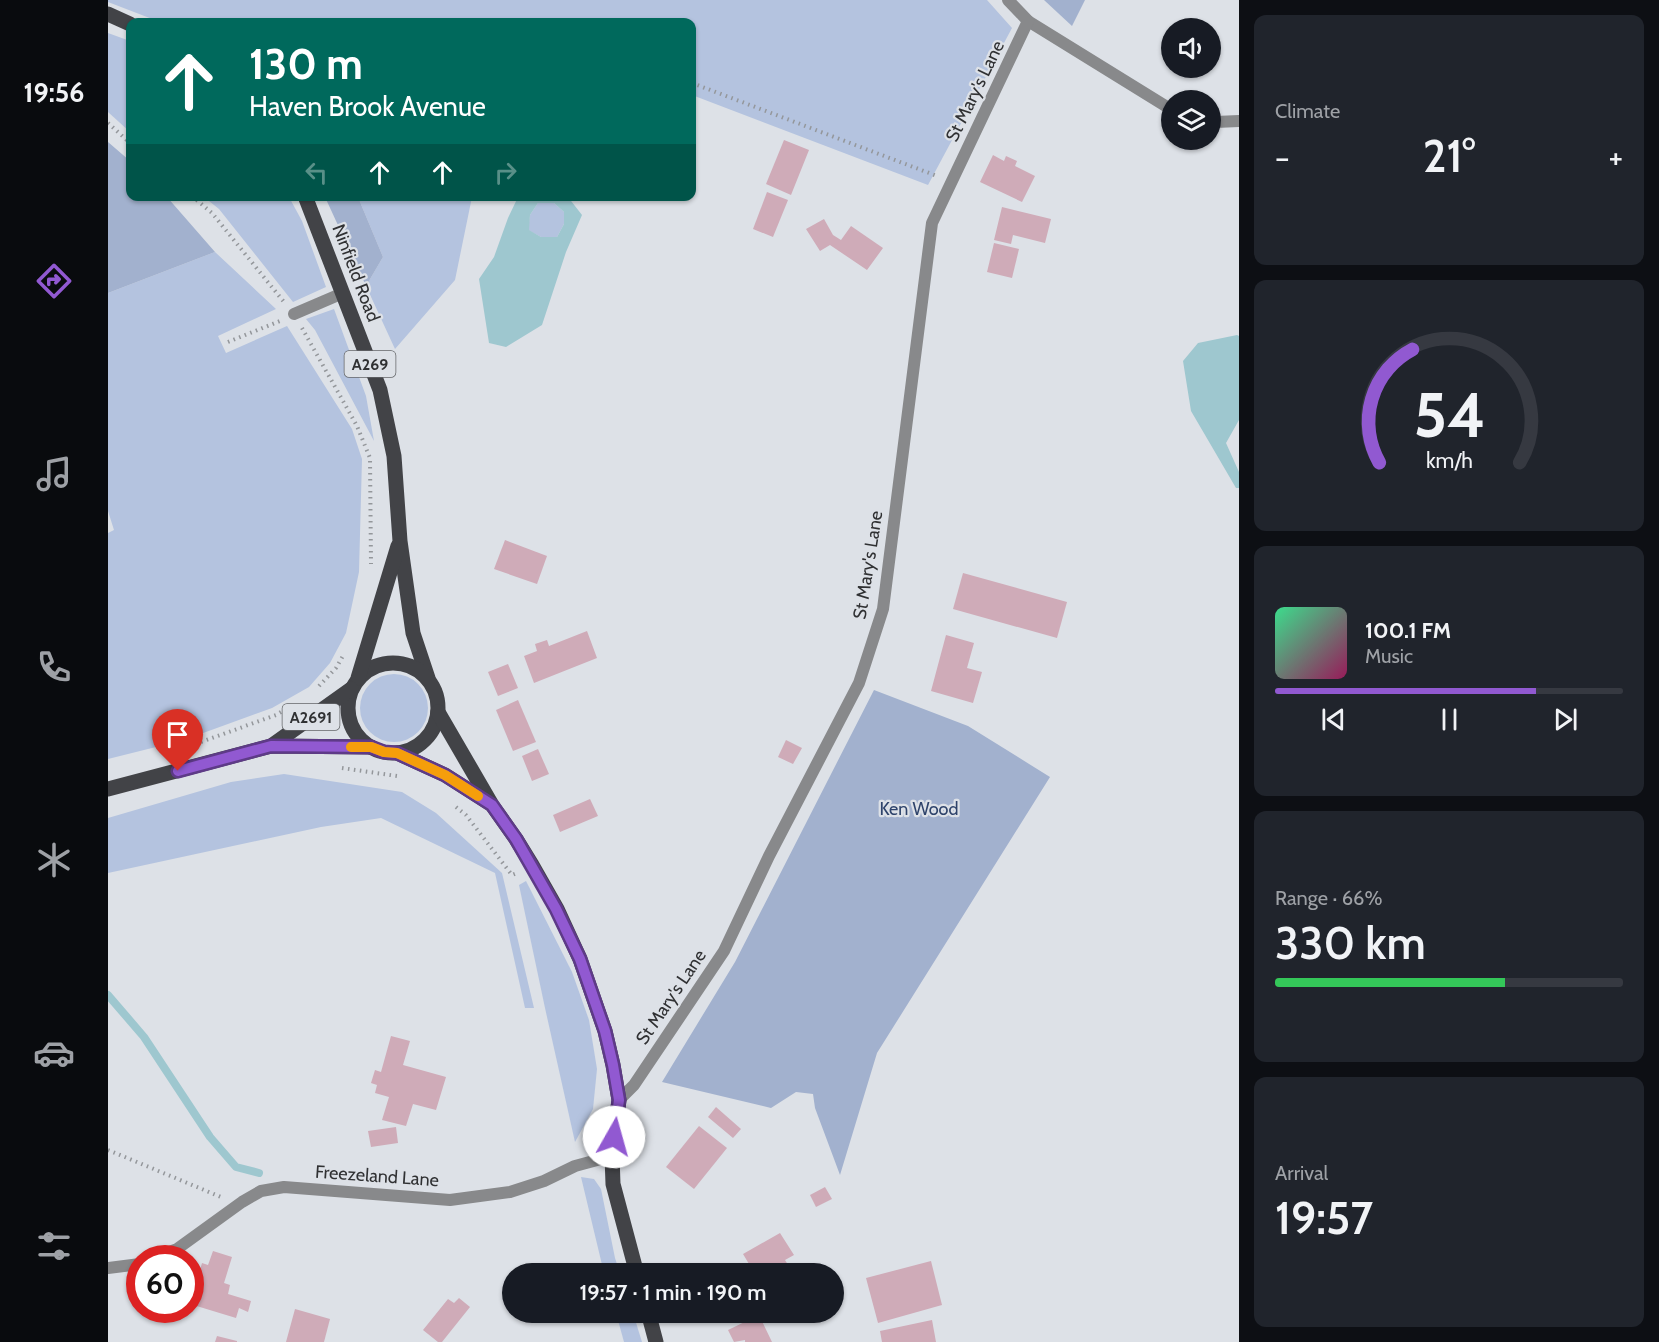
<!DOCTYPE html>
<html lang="en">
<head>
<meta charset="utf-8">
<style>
	:root { --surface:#171b24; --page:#20242c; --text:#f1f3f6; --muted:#9ea1a6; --line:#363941; --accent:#9159d1 }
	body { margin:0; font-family:Cabin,sans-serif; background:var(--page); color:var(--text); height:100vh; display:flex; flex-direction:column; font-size:22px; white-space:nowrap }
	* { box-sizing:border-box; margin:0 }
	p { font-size:20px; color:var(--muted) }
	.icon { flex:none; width:33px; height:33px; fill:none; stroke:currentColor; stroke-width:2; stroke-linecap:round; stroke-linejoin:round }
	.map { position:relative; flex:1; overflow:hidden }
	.side { display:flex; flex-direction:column; gap:15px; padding:15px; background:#0d0f14; width:420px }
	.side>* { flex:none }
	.top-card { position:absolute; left:18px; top:18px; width:570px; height:183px; border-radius:12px; box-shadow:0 2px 4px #0004; background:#00695c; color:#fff; overflow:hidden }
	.buttons { position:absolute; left:1053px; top:18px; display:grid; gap:12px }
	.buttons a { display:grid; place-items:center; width:60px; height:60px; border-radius:50%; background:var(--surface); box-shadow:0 2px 4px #0004; font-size:30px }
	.speed { position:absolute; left:18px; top:1245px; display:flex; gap:12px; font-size:30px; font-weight:700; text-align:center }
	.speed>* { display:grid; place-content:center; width:78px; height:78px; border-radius:50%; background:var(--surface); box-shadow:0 2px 4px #0004; line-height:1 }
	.speed .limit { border:9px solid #d22; background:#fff; color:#111 }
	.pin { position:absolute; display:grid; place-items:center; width:51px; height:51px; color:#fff; margin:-62px -26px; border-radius:50% 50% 50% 0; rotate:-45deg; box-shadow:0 0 6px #0007 }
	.pin .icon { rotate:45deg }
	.me { position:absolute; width:66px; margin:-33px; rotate:7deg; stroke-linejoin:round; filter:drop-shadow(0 0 4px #0008) }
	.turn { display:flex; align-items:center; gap:21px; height:126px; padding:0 24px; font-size:27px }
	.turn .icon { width:78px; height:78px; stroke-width:2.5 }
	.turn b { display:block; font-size:42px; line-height:51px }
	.lanes { display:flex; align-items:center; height:57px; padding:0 24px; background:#0003; justify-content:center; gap:30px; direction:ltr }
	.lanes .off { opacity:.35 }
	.big { font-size:45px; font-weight:600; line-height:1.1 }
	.side .card { flex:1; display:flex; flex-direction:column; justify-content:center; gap:9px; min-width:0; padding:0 21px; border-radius:12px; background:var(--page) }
	.side .dial { align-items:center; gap:0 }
	.dial svg { height:156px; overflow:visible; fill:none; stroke:var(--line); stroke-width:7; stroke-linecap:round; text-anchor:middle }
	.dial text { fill:var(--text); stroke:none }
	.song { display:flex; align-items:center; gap:18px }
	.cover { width:72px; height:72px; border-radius:9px; background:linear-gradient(135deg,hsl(150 70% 55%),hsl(330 70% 35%)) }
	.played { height:6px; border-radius:3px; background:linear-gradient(90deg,var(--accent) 75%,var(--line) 75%) }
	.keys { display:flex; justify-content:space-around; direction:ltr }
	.heat { display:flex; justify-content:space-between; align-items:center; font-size:33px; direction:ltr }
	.charge { height:9px; border-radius:4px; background:linear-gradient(90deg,#34c759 66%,var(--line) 0) }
	.trip { position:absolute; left:394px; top:1263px; width:342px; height:60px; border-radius:30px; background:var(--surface); box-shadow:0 2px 4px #0004; font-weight:600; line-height:60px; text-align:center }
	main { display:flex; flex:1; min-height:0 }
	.tab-bar { display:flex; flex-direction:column; width:108px; justify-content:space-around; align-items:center; background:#090b0e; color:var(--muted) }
	.tab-bar .icon { width:42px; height:42px }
	.tab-bar .on { color:var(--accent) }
	.tab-bar b { font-size:27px; color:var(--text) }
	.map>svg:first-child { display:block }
</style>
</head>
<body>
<main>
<nav class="tab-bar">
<b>19:56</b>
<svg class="icon on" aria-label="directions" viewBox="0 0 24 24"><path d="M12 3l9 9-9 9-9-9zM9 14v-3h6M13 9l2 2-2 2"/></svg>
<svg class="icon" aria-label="music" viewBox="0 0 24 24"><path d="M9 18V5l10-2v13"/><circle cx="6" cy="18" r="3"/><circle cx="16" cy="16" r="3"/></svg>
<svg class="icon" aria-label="phone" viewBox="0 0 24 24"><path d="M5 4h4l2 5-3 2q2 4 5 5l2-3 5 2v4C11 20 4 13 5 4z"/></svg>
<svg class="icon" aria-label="climate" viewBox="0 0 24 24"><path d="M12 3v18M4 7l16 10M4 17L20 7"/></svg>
<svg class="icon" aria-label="car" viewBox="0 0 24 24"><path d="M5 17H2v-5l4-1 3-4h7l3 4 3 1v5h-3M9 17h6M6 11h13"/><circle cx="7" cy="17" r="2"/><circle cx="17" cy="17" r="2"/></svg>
<svg class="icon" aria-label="filters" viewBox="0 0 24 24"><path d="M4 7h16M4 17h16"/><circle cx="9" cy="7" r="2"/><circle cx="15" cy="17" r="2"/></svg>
</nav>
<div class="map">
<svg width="1131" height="1342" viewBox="0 0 1131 1342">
	<rect width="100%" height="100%" fill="#dde1e7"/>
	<g fill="#b4c3df">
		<polygon points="0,0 879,0 904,28 820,185 584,95 584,22 52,22 0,2"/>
		<polygon points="0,33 22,41 22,132 0,112"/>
		<polygon points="96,197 181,197 194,221 218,287 185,302 111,209"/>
		<polygon points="250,197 364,197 347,280 287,349 258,286 275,257"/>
		<polygon points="430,203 446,203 456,212 456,224 449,237 433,237 420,230 422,215"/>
		<polygon points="107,252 168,309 110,336 118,353 179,326 244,429 254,459 251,572 238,633 222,663 201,687 164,708 76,740 0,759 0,533 6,530 0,511 0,293"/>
		<polygon points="226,309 258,396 266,441 207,330 198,319"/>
		<circle cx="286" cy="708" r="34"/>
		<polygon points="176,774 294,792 328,813 394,873 426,1008 417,1008 387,873 273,818 213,827 0,873 0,818 123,782"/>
		<polygon points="418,881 464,972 481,1020 489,1069 485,1109 467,1142 437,1008 411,885"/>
		<polygon points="473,1177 486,1179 493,1189 507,1258 512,1273 496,1273"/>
		<polygon points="508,1313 525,1313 534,1342 516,1342"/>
	</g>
	<g fill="#a2b1ce">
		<polygon points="936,0 977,0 964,26"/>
		<polygon points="0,142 22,161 22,196 59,197 107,252 0,293"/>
		<polygon points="217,197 250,197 275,257 258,286"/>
		<polygon points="766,690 860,726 942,777 769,1053 732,1175 707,1108 705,1094 688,1092 663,1108 554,1082 627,962"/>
	</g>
	<g fill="#9ec7cf" fill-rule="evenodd">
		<path d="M410 197H460L474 215 458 252 434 325 398 347 381 343 371 279 386 257 400 218ZM430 203H446L456 212V224L449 237H433L421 230 422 215Z"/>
		<polygon points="1129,335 1131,336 1131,420 1118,443 1131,472 1131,488 1128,488 1083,411 1075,361 1090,343"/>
	</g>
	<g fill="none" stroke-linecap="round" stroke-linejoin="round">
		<polyline stroke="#9ec7cf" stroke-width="8" points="0,995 36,1037 102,1137 128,1167 151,1173"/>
	</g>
	<g fill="#cfabb8">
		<polygon points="676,140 701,150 683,195 658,184"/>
		<polygon points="885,155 896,161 898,156 909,161 907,166 927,176 914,202 872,182"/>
		<polygon points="659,192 680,200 665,237 645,229"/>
		<polygon points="894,207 943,219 937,243 905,235 903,244 886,240"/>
		<polygon points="716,219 725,235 733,240 743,226 775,248 759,270 722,245 712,251 698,229"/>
		<polygon points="886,243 911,249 904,278 879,272"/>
		<polygon points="397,540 439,556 429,584 386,569"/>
		<polygon points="855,573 959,602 949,638 845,609"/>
		<polygon points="479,631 489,658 426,683 416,656 429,651 427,644 439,640 441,646"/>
		<polygon points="838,635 866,643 859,668 874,672 865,703 823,691"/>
		<polygon points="400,664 410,688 390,696 380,672"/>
		<polygon points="410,700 428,742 405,751 388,710"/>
		<polygon points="678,740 694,748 685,764 670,757"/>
		<polygon points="430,749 441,774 424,781 414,756"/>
		<polygon points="482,799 490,816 452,832 445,815"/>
		<polygon points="283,1036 302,1041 295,1065 338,1077 328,1110 305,1104 298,1126 274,1120 281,1097 267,1093 269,1085 263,1083 267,1070 273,1072"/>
		<polygon points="608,1107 633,1129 625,1138 600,1117"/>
		<polygon points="591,1126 619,1148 586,1189 558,1167"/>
		<polygon points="288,1127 290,1143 263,1147 260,1131"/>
		<polygon points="717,1187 724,1199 708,1207 702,1195"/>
		<polygon points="672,1233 686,1255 677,1260 682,1268 680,1274 639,1274 635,1268 641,1264 635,1254"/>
		<polygon points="105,1251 124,1257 116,1283 122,1285 120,1294 143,1301 140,1312 131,1308 128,1318 82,1304 94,1263 100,1265"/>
		<polygon points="823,1261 834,1305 770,1323 758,1278"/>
		<polygon points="351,1298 362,1307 334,1342 330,1342 315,1330 340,1299 346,1303"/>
		<polygon points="187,1309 222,1319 216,1342 178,1342"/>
		<polygon points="651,1315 664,1342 637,1342 637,1340 626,1342 620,1330"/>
		<polygon points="824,1320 828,1342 774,1342 772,1331"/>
		<polygon points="109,1336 129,1341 129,1342 107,1342"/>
	</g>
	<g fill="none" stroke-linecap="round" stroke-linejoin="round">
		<g stroke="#94979b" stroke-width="4" stroke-dasharray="1.5 4.5" stroke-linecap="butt">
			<polyline points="584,83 829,176"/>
			<polyline points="0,123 22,143"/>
			<polyline points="84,196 104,213 176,302"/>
			<polyline points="194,328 249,426 262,458 263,564"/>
			<polyline points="120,342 172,321"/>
			<polyline points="211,686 228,668 236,654"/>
			<polyline points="93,742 168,715 178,709"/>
			<polyline points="234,768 289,776"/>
			<polyline points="348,807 358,815 404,875 409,873"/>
			<polyline points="0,1150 113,1197"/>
		</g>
		<g stroke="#88898b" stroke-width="12">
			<polyline points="920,21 1064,110"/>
			<polyline points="1102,121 1108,122 1131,121"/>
			<polyline points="186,314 235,293"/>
		</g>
		<g stroke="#88898b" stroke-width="12">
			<polyline points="511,1100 526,1085 616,951 661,856 751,683 775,609 824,223 920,21 900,0"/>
			<polyline points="45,1258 69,1249 134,1202 153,1191 176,1187 342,1200 402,1192 436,1181 467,1166 504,1156"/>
			<polyline points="0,1268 32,1264"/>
		</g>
		<g stroke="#424347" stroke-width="15">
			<polyline points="0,14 22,24"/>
			<polyline points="197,196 272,390 286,456 292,541 305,633 320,678"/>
			<circle cx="285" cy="708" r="45"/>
			<polyline points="250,678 290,546"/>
			<polyline points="330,712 384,805 408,839 424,865 449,909 472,959 497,1031 505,1065 511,1100 504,1156 505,1184 529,1274"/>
			<polyline points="163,746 243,689"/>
			<polyline points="289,753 337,775 381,803"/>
			<polyline points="0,789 163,746 263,747"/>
			<polyline points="540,1312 548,1342"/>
		</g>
	</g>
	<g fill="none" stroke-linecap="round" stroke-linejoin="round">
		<g stroke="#5e3a88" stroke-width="15">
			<polyline id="route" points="70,771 163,746 263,747 276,752 289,753 337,775 384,805 408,839 448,909 472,959 497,1031 505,1065 511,1100 506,1137"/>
		</g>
		<use href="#route" stroke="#9159d1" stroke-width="10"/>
		<polyline stroke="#f59e0b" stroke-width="10" points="243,747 263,747 276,752 289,753 337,775 370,796"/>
	</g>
	<g text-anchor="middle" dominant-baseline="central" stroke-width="4.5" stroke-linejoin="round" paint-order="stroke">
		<g fill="#dde1e7" stroke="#646669" stroke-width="1.5">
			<rect x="236.5" y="351" width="51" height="26" rx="4.5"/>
			<rect x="174.5" y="704" width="57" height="26" rx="4.5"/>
		</g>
		<g font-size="16" font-weight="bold" fill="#303133">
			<text x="262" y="364">A269</text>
			<text x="203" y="717">A2691</text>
		</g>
		<g font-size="18" fill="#303133" stroke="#dde1e7">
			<text transform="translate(867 91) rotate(-64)">St Mary's Lane</text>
			<text transform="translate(248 273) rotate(69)">Ninfield Road</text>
			<text transform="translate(760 565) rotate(-81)">St Mary's Lane</text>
			<text transform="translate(563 997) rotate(-56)">St Mary's Lane</text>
			<text transform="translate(269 1176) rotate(4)">Freezeland Lane</text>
		</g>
		<g font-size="18" fill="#2e436b" stroke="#dde1e7">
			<text x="811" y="809">Ken Wood</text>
		</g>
	</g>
</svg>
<div class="buttons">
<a><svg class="icon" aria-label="sound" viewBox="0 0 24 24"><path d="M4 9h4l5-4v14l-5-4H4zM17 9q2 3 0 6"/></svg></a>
<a><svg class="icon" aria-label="layers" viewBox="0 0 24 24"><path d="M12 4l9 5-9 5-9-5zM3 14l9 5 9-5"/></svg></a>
</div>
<div class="speed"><div class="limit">60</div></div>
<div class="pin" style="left:70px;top:771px;background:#d93025"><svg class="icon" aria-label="arrive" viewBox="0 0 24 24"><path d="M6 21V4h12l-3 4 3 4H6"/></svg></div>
<svg class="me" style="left:506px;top:1137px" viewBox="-20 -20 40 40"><circle r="19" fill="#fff"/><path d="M0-13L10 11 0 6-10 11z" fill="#9159d1"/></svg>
<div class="trip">19:57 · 1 min · 190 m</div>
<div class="top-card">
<div class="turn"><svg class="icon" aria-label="ahead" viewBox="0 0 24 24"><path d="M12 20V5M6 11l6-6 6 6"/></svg><div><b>130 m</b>Haven Brook Avenue</div></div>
<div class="lanes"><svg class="icon off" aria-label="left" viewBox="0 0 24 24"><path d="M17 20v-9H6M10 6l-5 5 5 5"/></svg><svg class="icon" aria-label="ahead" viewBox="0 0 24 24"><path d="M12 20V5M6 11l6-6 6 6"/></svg><svg class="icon" aria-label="ahead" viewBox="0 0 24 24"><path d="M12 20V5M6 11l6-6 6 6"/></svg><svg class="icon off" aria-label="right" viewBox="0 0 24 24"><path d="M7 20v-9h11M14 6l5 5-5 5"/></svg></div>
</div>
</div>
<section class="side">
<div class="card"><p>Climate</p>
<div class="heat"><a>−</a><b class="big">21°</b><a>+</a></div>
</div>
<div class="card dial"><svg viewBox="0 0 100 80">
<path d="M14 69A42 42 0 1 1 86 69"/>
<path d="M14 69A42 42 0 0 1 31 11" stroke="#9159d1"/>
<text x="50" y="56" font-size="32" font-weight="700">54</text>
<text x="50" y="72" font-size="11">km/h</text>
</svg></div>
<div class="card">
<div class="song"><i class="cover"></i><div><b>100.1 FM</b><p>Music</p></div></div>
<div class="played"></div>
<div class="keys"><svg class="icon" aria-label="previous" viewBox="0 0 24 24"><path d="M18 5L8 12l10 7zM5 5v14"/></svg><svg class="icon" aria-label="pause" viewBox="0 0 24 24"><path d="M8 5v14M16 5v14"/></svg><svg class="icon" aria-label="next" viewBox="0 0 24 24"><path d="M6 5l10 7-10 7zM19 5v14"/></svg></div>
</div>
<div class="card"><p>Range · 66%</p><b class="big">330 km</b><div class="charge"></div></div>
<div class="card"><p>Arrival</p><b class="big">19:57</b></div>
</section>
</main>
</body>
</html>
